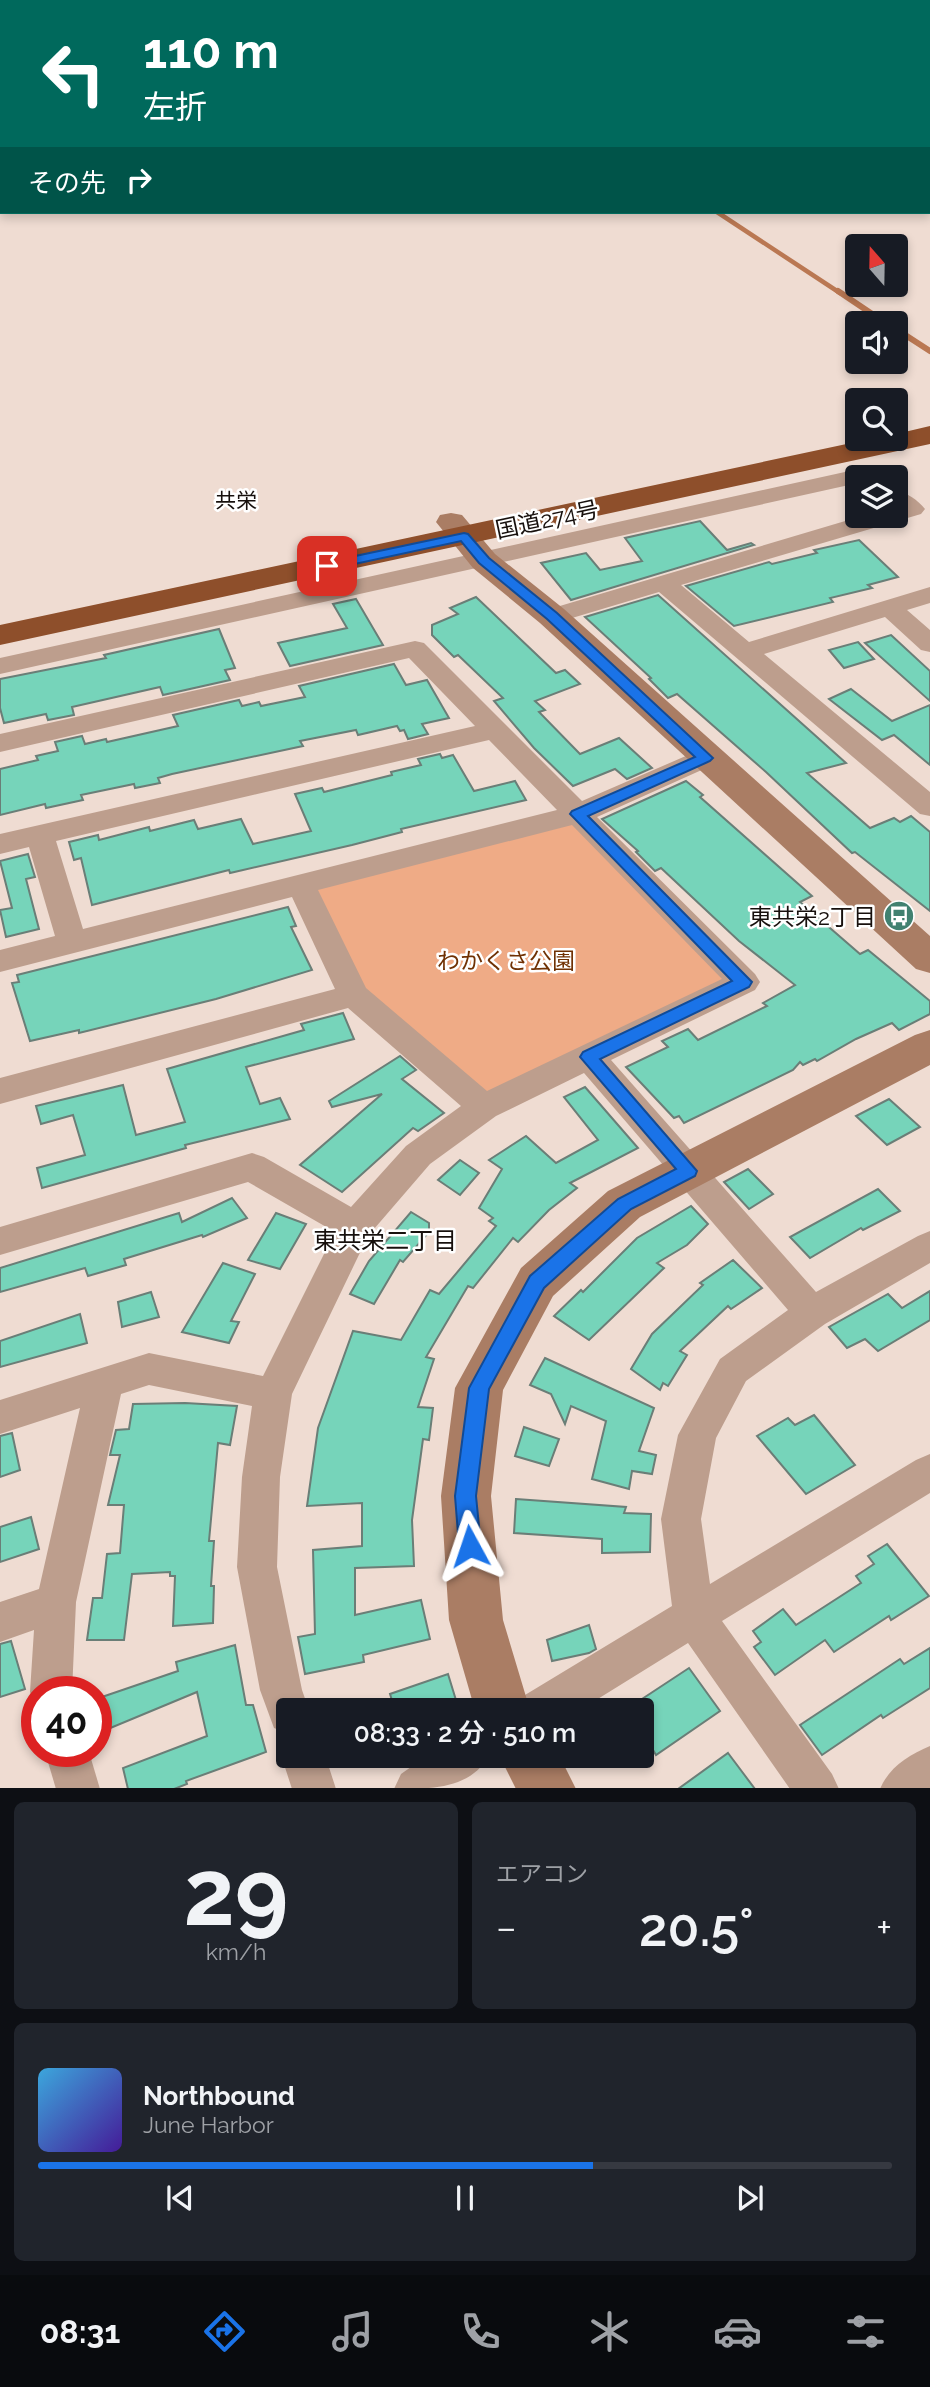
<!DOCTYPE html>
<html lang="ja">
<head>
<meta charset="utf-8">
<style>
	:root { --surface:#171b24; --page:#20242c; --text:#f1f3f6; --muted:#9ea1a6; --line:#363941; --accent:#1a73e8 }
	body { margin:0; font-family:Raleway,"Noto Sans JP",sans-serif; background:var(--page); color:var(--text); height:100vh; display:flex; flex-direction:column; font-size:26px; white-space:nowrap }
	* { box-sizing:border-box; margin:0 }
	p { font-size:23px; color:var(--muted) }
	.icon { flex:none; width:38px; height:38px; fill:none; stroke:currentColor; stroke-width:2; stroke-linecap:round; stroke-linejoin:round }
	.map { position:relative; height:1788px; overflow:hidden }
	.panel { display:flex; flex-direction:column; gap:14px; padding:14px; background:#0d0f14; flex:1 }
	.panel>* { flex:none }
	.guide { position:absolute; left:0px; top:0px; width:931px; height:214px; box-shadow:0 4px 10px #0003; background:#00695c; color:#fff; overflow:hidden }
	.needle { width:46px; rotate:340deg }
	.tools { position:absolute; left:845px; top:234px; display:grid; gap:14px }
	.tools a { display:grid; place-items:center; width:63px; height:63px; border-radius:7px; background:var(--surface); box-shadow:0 4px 10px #0003; font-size:35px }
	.speed { position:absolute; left:21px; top:1676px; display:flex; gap:14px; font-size:35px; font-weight:700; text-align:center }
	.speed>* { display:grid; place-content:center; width:91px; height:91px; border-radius:50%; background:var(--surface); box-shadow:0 4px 10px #0003; line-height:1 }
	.speed .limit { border:10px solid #d22; background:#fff; color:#111 }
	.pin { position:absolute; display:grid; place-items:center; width:60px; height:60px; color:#fff; margin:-30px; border-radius:14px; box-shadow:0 4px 10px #0006 }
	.me { position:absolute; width:77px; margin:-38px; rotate:355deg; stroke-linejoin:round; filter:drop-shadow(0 0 5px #0008) }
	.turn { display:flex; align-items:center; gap:24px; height:147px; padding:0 28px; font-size:32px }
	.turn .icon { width:91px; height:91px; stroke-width:2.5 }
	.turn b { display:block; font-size:49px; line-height:60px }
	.then { display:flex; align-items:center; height:66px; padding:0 28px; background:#0003; gap:14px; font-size:26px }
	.big { font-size:52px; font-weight:600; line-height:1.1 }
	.panel .card { flex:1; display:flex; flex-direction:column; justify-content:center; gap:10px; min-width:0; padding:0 24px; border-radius:10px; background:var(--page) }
	.panel .dial { align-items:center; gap:0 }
	.dial b { font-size:91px; line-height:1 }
	.song { display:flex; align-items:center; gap:21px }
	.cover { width:84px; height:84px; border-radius:10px; background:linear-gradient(135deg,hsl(200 70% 55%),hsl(260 70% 35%)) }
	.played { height:7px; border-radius:4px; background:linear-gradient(90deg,var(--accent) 65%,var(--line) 65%) }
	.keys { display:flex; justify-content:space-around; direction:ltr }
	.heat { display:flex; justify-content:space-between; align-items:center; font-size:38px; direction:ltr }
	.panel .tiles { flex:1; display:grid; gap:14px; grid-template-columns:1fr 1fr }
	.card:last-child { grid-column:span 2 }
	.trip { position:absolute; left:276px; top:1698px; width:378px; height:70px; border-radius:7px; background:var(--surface); box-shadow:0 4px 10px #0003; font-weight:600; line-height:70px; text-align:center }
	.tab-bar { display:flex; height:112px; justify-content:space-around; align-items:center; background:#090b0e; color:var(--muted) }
	.tab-bar .icon { width:49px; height:49px }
	.tab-bar .selected { color:var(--accent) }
	.tab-bar b { font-size:32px; color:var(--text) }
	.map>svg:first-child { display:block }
</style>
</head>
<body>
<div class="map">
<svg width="930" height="1789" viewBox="0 0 930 1789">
	<rect width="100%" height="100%" fill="#efdcd2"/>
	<polygon fill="#efab86" points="578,814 744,982 484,1107 354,995 301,885"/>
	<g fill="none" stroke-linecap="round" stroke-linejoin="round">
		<polyline stroke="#ba7853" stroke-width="4.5" points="717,212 840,293"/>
		<g stroke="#ba7853" stroke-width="6">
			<polyline points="838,291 887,324"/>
			<polyline points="896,329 930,351"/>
		</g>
	</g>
	<g fill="#76d4ba" stroke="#6a7e77" stroke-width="2">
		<polygon points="700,521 727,550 751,543 754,545 571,600 541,563 586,553 600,570 642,561 625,538"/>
		<polygon points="859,540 898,577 868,585 872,588 830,598 833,602 734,626 686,586 769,562 772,564 817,553 814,550"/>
		<polygon points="658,595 846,763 807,773 870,828 894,818 900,822 911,816 930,832 930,911 855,852 852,853 766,772 677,694 668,698 649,679 651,678 585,617"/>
		<polygon points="476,597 556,673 565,670 580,684 535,701 545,710 539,712 580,754 619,738 652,768 627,779 615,769 573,786 534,748 494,701 503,698 458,655 454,657 432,635 432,625 458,614 450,608"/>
		<polygon points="356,599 383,645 290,666 278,643 347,628 333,604"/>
		<polygon points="219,629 235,668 225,670 230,680 163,695 160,687 72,707 74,715 48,720 46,714 4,723 0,708 0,679 106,658 104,655"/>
		<polygon points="891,635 930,671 930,701 865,643"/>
		<polygon points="858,642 874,659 844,668 829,650"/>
		<polygon points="394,664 406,685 427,680 449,718 422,724 428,734 408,739 404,730 400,731 397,726 358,735 356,730 300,741 303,746 172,774 158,778 160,783 135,788 134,784 81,795 83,800 46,808 45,804 0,815 0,769 38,760 36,756 58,751 55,742 82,736 85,744 106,739 107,742 178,726 173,715 239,700 242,706 259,702 261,706 305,697 299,686"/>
		<polygon points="851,689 892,721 930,705 930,765 894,735 882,740 829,699"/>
		<polygon points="440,754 442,758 453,755 474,791 515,781 526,800 401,829 402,832 352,845 230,873 229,870 92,905 81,858 74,860 69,842 98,835 99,840 149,827 150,831 194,820 198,829 241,819 253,844 311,831 295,794 322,788 324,792 392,775 391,772 421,765 418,759"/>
		<polygon points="686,781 703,795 700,797 812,896 800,902 860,954 868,950 930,1001 930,1014 899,1030 892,1023 856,1039 817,1061 815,1059 803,1065 800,1062 793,1070 684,1123 679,1116 674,1118 626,1067 668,1047 662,1041 688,1029 698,1040 767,1006 763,1003 795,985 739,941 661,868 655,871 636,852 638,851 602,819"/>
		<polygon points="28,854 35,877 26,879 39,929 6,937 0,910 12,908 0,861"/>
		<polygon points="288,907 296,926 291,927 312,970 216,999 79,1033 79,1030 30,1041 12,983 19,982 17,975"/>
		<polygon points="343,1013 354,1039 246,1067 260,1104 280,1098 290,1119 185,1145 186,1148 42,1188 37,1168 85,1155 73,1115 41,1124 36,1106 123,1085 136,1135 185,1122 167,1069 304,1030 301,1024"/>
		<polygon points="400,1056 416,1070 402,1079 444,1113 418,1131 413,1128 342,1192 300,1165 382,1094 332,1107 329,1101"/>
		<polygon points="585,1087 638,1148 570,1183 577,1188 549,1210 518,1242 513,1238 473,1288 468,1286 426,1357 434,1359 418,1407 433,1408 429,1440 423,1439 412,1520 414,1566 355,1568 355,1615 421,1600 430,1639 363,1655 364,1662 305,1674 298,1637 315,1634 313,1550 362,1546 362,1503 307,1506 318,1428 353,1331 401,1340 430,1290 439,1294 496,1226 489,1221 493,1218 479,1208 502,1169 489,1160 526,1136 556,1163 598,1140 564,1097"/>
		<polygon points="889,1099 920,1127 887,1145 856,1116"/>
		<polygon points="460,1160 479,1173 460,1195 438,1180"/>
		<polygon points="748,1169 773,1194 749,1209 724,1182"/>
		<polygon points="878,1189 900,1211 863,1230 861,1228 810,1258 790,1237"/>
		<polygon points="232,1198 247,1218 203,1237 202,1235 124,1259 126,1265 88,1276 85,1268 0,1292 0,1268 179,1213 182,1222"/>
		<polygon points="691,1206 708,1224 687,1245 657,1263 664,1268 589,1340 554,1316 581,1290 583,1292 637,1238"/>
		<polygon points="411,1212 429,1223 429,1232 403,1262 400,1260 374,1304 350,1294 369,1261"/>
		<polygon points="276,1213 306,1224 280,1269 248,1260"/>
		<polygon points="733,1260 762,1288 731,1309 728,1306 680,1351 687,1355 668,1386 663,1383 660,1390 631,1369 652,1334 703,1285 700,1283"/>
		<polygon points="223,1263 255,1274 231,1321 239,1322 229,1343 182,1332"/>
		<polygon points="930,1291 930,1320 878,1351 865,1339 847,1348 829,1327 888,1294 902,1308"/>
		<polygon points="151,1292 159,1317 122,1327 118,1302"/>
		<polygon points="80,1314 87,1343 0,1367 0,1341"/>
		<polygon points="545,1358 654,1408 639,1451 656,1455 652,1474 632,1471 629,1489 592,1479 606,1421 571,1406 565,1424 551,1394 530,1385"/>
		<polygon points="185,1403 237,1406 230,1445 218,1443 209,1541 214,1541 211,1586 214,1586 213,1623 173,1626 175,1576 170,1576 170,1572 132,1574 124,1640 87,1640 93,1598 102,1598 107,1554 120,1553 124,1505 108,1505 120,1455 110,1455 116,1430 129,1429 133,1404"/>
		<polygon points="814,1415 855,1465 806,1494 757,1436 788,1418 795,1425"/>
		<polygon points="524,1427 559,1439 549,1466 515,1456"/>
		<polygon points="12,1433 20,1470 0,1477 0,1436"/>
		<polygon points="516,1499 626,1507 624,1513 651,1514 650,1552 602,1553 602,1539 514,1533"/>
		<polygon points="31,1517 39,1549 0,1562 0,1527"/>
		<polygon points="887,1544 929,1596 891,1620 889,1616 834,1652 825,1640 775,1675 754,1647 761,1642 753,1631 783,1609 796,1625 861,1583 856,1576 874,1564 868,1556"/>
		<polygon points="589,1625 596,1649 589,1653 552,1661 547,1640"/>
		<polygon points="11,1641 25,1689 0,1697 0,1644"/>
		<polygon points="235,1645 246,1705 253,1705 266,1752 186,1781 187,1784 174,1789 128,1789 123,1768 207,1736 197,1692 96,1734 96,1699 178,1671 176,1662"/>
		<polygon points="930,1648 930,1688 883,1718 881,1715 822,1755 800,1725 900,1659 904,1664"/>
		<polygon points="689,1668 720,1711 656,1755 650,1745 642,1750 642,1699"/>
		<polygon points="448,1674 459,1710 395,1710 390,1694"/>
		<polygon points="728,1753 755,1789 678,1789"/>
	</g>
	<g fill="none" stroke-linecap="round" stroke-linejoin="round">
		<g fill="#bd9e8d" fill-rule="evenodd">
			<polygon points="724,0 740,0 723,2"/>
			<rect x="929" y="129" width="1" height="11"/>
			<polygon points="863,468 871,470 878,478 858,478 858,483 0,674 0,658"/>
			<path d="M896 490C907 493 918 500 925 509L921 514 681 585 749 642 930 587V603L907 610 930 630V652L921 650 885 617 764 654 930 792V816L920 814 659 592 552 624 543 621 539 616 543 611 862 516H896Z"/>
			<path d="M415 641 424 643 582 801 695 752 705 749 715 752 719 758 715 764 597 817 755 974 760 982 755 990 611 1060 816 1292 918 1236 930 1231V1263L825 1324 746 1381 716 1438 701 1519 710 1584 916 1460 930 1454V1493L722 1621 832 1774 839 1789H790L688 1643 580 1710H519L525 1695 672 1606 661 1519 678 1435 720 1359 788 1310 584 1073 496 1116 430 1164 368 1236 292 1394 280 1477 277 1567 302 1690 309 1710H289V1734L274 1728 260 1690 237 1567 242 1477 252 1406 149 1385 121 1394 76 1602 72 1692H37L36 1707 30 1692 34 1630 0 1642V1602L39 1589 80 1408 0 1434V1400L149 1353 263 1376 335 1232 248 1182 0 1255V1227L252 1153 264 1157 351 1207 406 1146 461 1106 348 1008 0 1104V1078L335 989 292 897 0 972V950L55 936 29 847 0 854V834L475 726 409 658 0 752V734ZM489 740 557 810 83 929 56 841ZM572 825 722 979 487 1091 366 988 318 890Z"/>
			<polygon points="289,1739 289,1755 325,1755 336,1789 292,1789 281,1755"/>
			<path d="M930 1746V1789H880C889 1767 909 1755 930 1746Z"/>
			<polygon points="45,1752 89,1752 100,1789 56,1789"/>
			<path d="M428 1755H489C471 1789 432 1789 394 1789L401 1774Z"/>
		</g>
		<g fill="#aa7d64" fill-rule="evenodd">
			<polygon points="451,513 462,515 495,554 564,609 930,936 930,973 916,969 540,623 473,568 436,522 440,515"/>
			<polygon points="930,1030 930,1065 640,1217 553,1296 503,1390 491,1496 503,1620 530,1710 475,1710 449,1620 441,1496 455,1388 521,1268 608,1191 915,1035"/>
			<polygon points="499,1755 559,1755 576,1789 516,1789"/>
		</g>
		<polygon fill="#8e4f2b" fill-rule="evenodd" points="930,426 930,444 0,645 0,625 870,439 896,439 896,434"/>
	</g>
	<polygon fill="#1a73e8" stroke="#114b97" stroke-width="2" points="464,533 468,534 489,558 557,613 713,758 710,761 588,816 752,982 749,987 600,1059 697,1171 695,1176 631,1209 544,1288 489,1389 476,1496 481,1546 477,1553 470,1556 462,1553 459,1546 455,1496 469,1388 530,1276 618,1199 676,1169 580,1057 583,1052 732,981 570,814 572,811 695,757 547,619 479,563 461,541 327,570 321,566 327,562"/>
	<defs>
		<g id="bus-disc" transform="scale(1.575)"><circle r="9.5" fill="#418170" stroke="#fff"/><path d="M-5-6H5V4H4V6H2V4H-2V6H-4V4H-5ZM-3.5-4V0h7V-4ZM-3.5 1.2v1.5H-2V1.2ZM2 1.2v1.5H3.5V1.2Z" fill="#fff"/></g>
	</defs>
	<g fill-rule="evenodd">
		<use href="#bus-disc" x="899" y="916"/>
	</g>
	<g text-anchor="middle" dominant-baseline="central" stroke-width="5" stroke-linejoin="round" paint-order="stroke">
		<g font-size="21" fill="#17100d" stroke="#fff">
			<text x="236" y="500">共栄</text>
		</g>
		<g font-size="23" fill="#17100d" stroke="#fff">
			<text transform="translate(547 519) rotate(-12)">国道274号</text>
		</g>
		<g font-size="23" fill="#17100d" stroke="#fff" text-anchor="end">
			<text x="876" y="916">東共栄2丁目</text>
		</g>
		<g font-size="23" fill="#703103" stroke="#fff">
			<text x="506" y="960">わかくさ公園</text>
		</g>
		<g font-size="24" fill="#17100d" stroke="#fff">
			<text x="385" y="1240">東共栄二丁目</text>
		</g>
	</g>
</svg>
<div class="tools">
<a><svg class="needle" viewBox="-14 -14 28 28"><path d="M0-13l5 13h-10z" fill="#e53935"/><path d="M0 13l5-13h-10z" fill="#9ea1a6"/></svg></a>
<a><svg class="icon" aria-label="sound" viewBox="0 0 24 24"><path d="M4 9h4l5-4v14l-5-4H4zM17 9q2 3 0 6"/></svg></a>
<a><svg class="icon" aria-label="search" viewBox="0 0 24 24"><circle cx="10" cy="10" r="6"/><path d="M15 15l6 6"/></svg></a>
<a><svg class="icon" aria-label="layers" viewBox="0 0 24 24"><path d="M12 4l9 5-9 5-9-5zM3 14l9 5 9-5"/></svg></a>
</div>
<div class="speed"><div class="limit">40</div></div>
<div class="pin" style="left:327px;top:566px;background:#d93025"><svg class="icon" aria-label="arrive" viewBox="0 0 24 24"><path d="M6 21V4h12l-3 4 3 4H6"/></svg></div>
<svg class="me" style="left:470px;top:1546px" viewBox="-20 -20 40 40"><path d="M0-17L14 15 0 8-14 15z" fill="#1a73e8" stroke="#fff" stroke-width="4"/></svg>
<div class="trip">08:33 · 2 分 · 510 m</div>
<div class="guide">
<div class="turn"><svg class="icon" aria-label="left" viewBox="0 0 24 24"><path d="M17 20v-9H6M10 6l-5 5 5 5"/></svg><div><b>110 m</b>左折</div></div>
<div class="then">その先<svg class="icon" aria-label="right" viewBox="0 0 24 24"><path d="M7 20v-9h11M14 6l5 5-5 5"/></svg></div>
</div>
</div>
<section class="panel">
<div class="tiles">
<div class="card dial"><b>29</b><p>km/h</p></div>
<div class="card"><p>エアコン</p>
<div class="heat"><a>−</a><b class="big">20.5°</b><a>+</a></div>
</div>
<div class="card">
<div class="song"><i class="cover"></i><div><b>Northbound</b><p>June Harbor</p></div></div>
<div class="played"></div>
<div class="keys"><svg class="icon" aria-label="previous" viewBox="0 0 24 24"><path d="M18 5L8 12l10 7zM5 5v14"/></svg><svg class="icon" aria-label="pause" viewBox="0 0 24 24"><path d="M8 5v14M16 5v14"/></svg><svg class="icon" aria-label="next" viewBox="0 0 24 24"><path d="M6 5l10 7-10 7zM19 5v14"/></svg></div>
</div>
</div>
</section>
<nav class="tab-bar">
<b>08:31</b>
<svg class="icon selected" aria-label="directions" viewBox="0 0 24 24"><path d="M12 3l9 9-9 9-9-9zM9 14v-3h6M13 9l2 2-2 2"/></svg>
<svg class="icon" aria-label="music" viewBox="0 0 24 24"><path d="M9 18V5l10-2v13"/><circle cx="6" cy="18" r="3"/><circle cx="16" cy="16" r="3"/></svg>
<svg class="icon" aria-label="phone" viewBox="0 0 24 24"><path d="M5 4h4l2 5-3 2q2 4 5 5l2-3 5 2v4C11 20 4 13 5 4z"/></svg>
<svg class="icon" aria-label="climate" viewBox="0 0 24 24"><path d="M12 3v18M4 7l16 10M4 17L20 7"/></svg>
<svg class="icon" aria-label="car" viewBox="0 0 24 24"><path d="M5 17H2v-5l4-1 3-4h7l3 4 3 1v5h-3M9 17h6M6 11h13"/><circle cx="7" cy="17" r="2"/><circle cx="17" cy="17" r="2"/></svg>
<svg class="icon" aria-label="filters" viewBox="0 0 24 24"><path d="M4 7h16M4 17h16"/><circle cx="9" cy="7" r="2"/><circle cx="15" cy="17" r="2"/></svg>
</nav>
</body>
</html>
